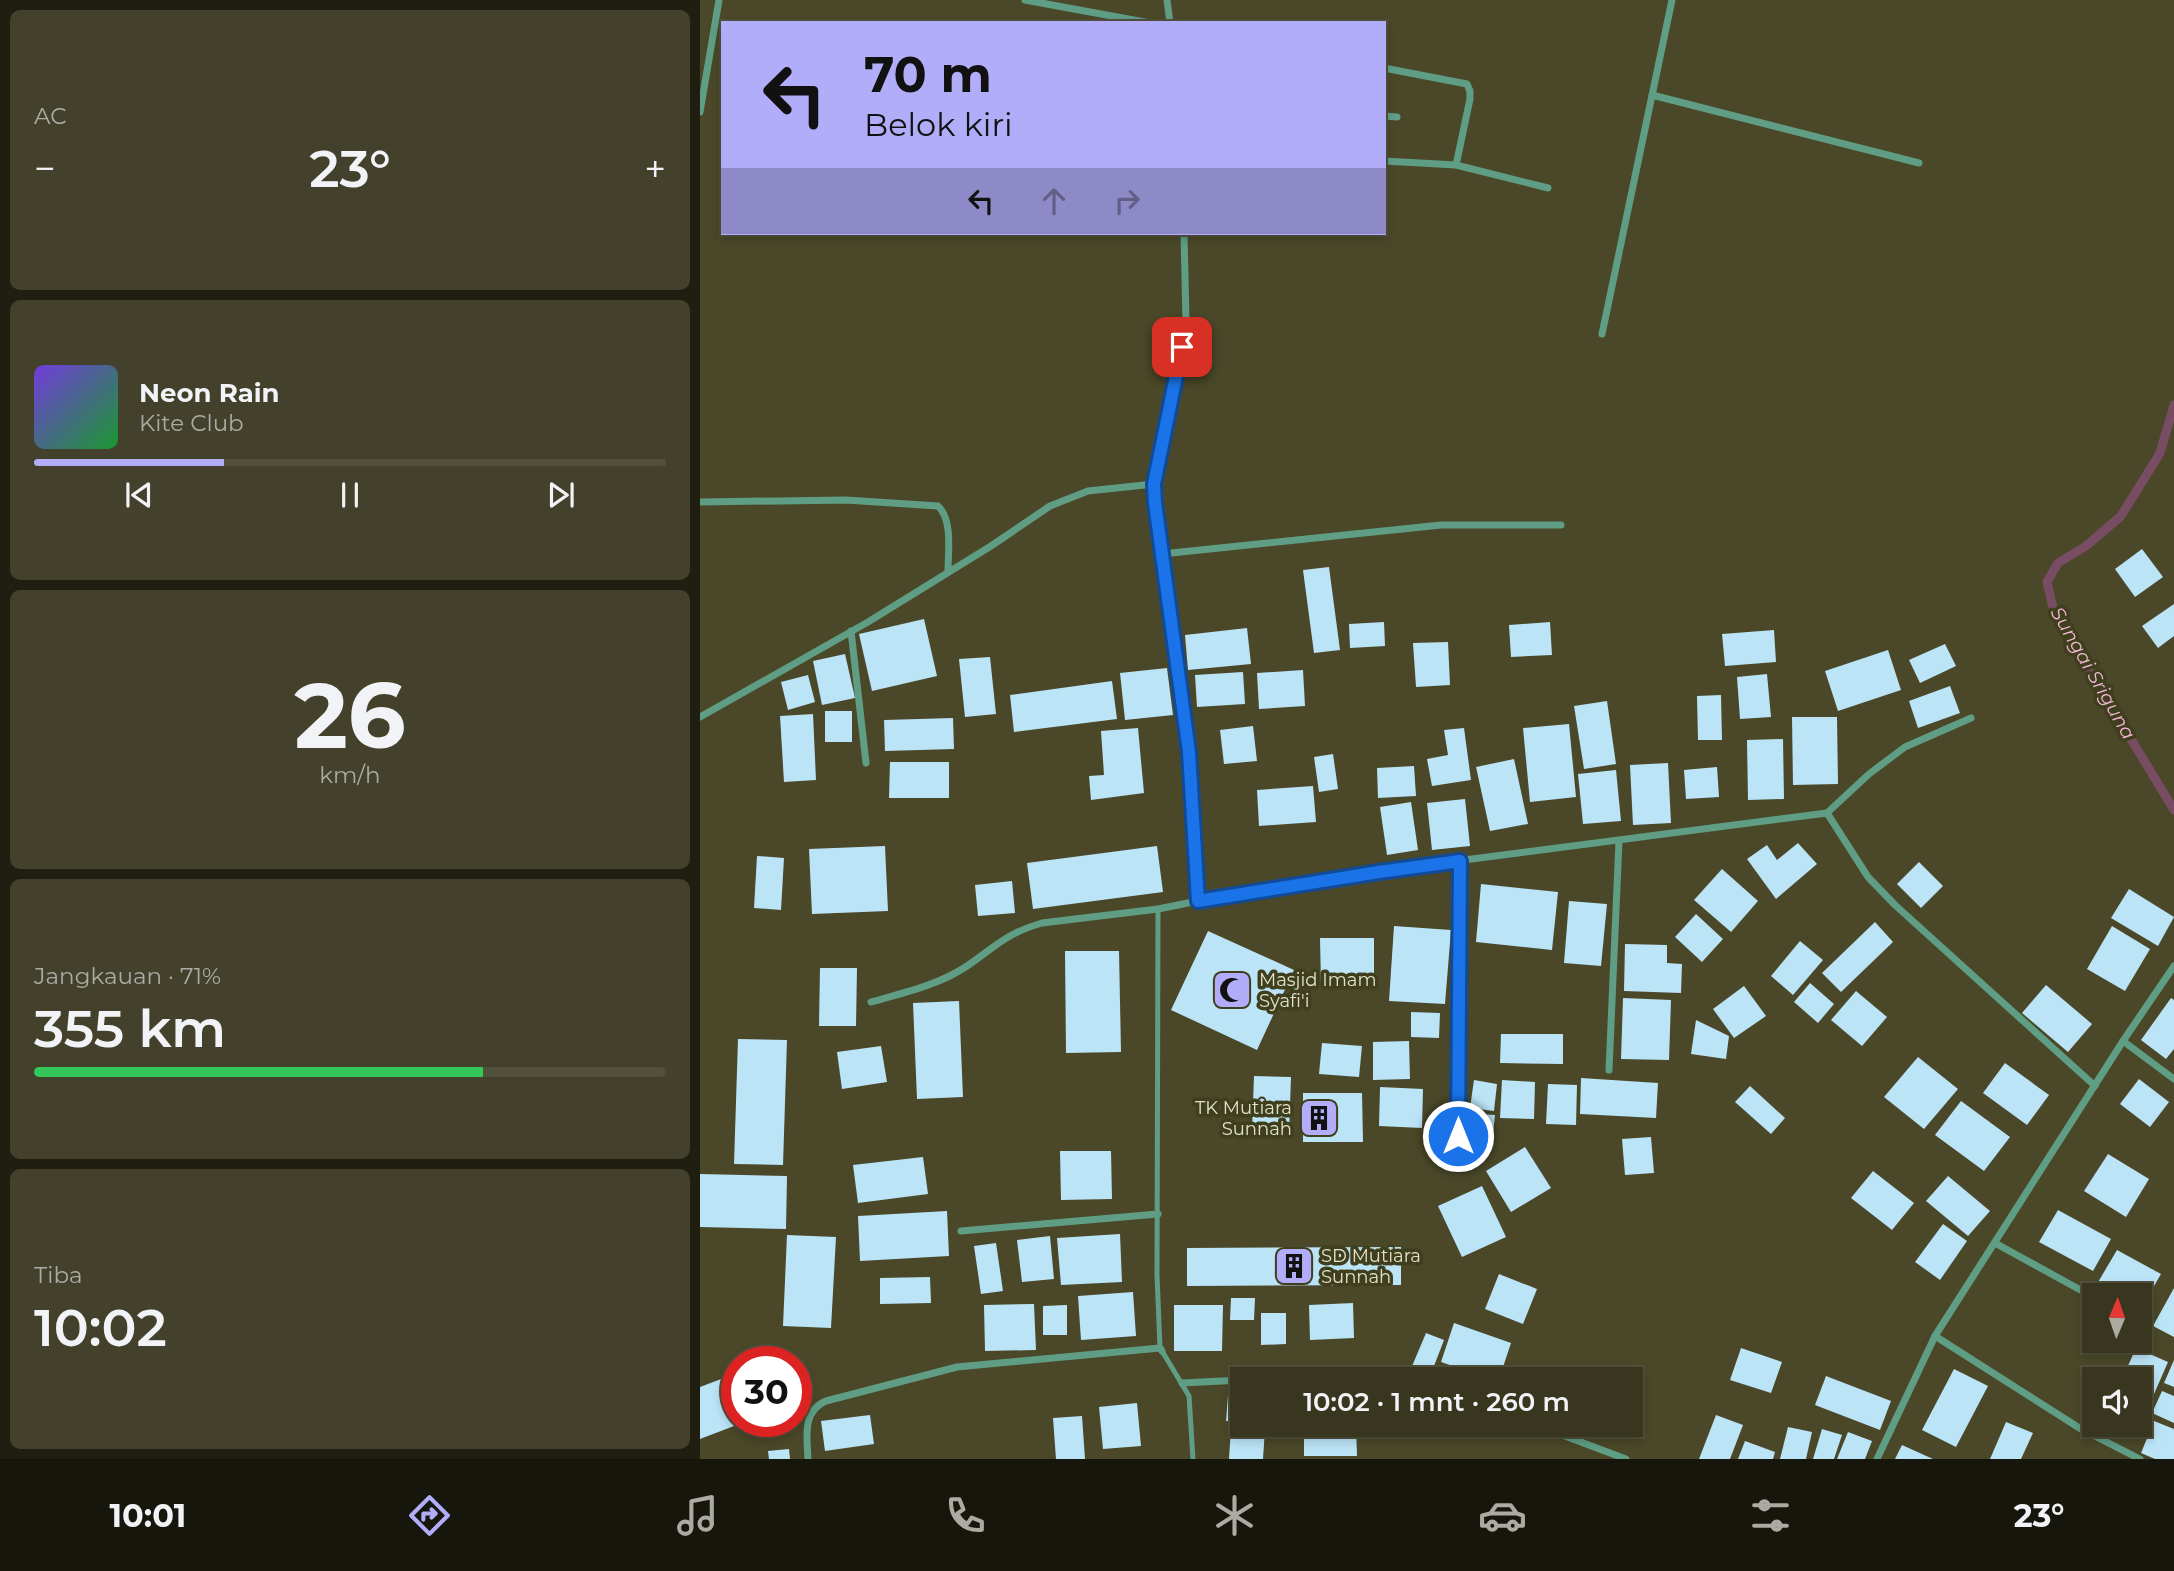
<!DOCTYPE html>
<html lang="id">
<head>
<meta charset="utf-8">
<style>
	:root { --surface:#38361e; --page:#43412b; --text:#f1f3f6; --muted:#ababa4; --line:#52503c; --accent:#b2adf9 }
	body { margin:0; font-family:Montserrat,sans-serif; background:var(--page); color:var(--text); height:100vh; display:flex; flex-direction:column; font-size:26px; white-space:nowrap }
	* { box-sizing:border-box; margin:0 }
	p { font-size:23px; color:var(--muted) }
	.icon { flex:none; width:38px; height:38px; fill:none; stroke:currentColor; stroke-width:2; stroke-linecap:round; stroke-linejoin:round }
	.map { position:relative; flex:1; overflow:hidden }
	.panel { display:flex; flex-direction:column; gap:10px; padding:10px; background:#1f1e10; width:700px }
	.panel>* { flex:none }
	.hud { position:absolute; left:21px; top:21px; width:665px; height:214px; border-radius:0px; box-shadow:0 4px 10px #0003,0 0 0 2px var(--line); background:#b2adf9; color:#111; overflow:hidden }
	.needle { width:46px; rotate:2deg }
	.controls { position:absolute; left:1382px; top:1283px; display:grid; gap:14px }
	.controls a { display:grid; place-items:center; width:70px; height:70px; border-radius:0px; background:var(--surface); box-shadow:0 4px 10px #0003,0 0 0 2px var(--line); font-size:35px }
	.speed { position:absolute; left:21px; top:1346px; display:flex; gap:14px; font-size:35px; font-weight:700; text-align:center }
	.speed>* { display:grid; place-content:center; width:91px; height:91px; border-radius:50%; background:var(--surface); box-shadow:0 4px 10px #0003,0 0 0 2px var(--line); line-height:1 }
	.speed .limit { border:10px solid #d22; background:#fff; color:#111 }
	.pin { position:absolute; display:grid; place-items:center; width:60px; height:60px; color:#fff; margin:-30px; border-radius:14px; box-shadow:0 4px 10px #0006 }
	.me { position:absolute; width:77px; margin:-38px; rotate:0deg; stroke-linejoin:round; filter:drop-shadow(0 0 5px #0008) }
	.turn { display:flex; align-items:center; gap:24px; height:147px; padding:0 28px; font-size:32px }
	.turn .icon { width:91px; height:91px; stroke-width:2.5 }
	.turn b { display:block; font-size:49px; line-height:60px }
	.lanes { display:flex; align-items:center; height:66px; padding:0 28px; background:#0003; justify-content:center; gap:35px; direction:ltr }
	.lanes .off { opacity:.35 }
	.big { font-size:52px; font-weight:600; line-height:1.1 }
	.panel .card { flex:1; display:flex; flex-direction:column; justify-content:center; gap:10px; min-width:0; padding:0 24px; border-radius:10px; background:var(--page) }
	.panel .dial { align-items:center; gap:0 }
	.dial b { font-size:91px; line-height:1 }
	.song { display:flex; align-items:center; gap:21px }
	.cover { width:84px; height:84px; border-radius:10px; background:linear-gradient(135deg,hsl(260 70% 55%),hsl(130 70% 35%)) }
	.played { height:7px; border-radius:4px; background:linear-gradient(90deg,var(--accent) 30%,var(--line) 30%) }
	.keys { display:flex; justify-content:space-around; direction:ltr }
	.heat { display:flex; justify-content:space-between; align-items:center; font-size:38px; direction:ltr }
	.charge { height:10px; border-radius:5px; background:linear-gradient(90deg,#34c759 71%,var(--line) 0) }
	.trip { position:absolute; left:530px; top:1367px; width:413px; height:70px; border-radius:0px; background:var(--surface); box-shadow:0 4px 10px #0003,0 0 0 2px var(--line); font-weight:600; line-height:70px; text-align:center }
	.tabs { display:flex; height:112px; justify-content:space-around; align-items:center; background:#16160c; color:var(--muted) }
	.tabs .icon { width:49px; height:49px }
	.tabs .selected { color:var(--accent) }
	.tabs b { font-size:32px; color:var(--text) }
	main { display:flex; flex:1; min-height:0 }
	.map>svg:first-child { display:block }
</style>
</head>
<body>
<main>
<section class="panel">
<div class="card"><p>AC</p>
<div class="heat"><a>−</a><b class="big">23°</b><a>+</a></div>
</div>
<div class="card">
<div class="song"><i class="cover"></i><div><b>Neon Rain</b><p>Kite Club</p></div></div>
<div class="played"></div>
<div class="keys"><svg class="icon" aria-label="previous" viewBox="0 0 24 24"><path d="M18 5L8 12l10 7zM5 5v14"/></svg><svg class="icon" aria-label="pause" viewBox="0 0 24 24"><path d="M8 5v14M16 5v14"/></svg><svg class="icon" aria-label="next" viewBox="0 0 24 24"><path d="M6 5l10 7-10 7zM19 5v14"/></svg></div>
</div>
<div class="card dial"><b>26</b><p>km/h</p></div>
<div class="card"><p>Jangkauan · 71%</p><b class="big">355 km</b><div class="charge"></div></div>
<div class="card"><p>Tiba</p><b class="big">10:02</b></div>
</section>
<div class="map">
<svg width="1474" height="1459" viewBox="0 0 1474 1459">
	<rect width="100%" height="100%" fill="#4a4828"/>
	<g fill="none" stroke-linecap="round" stroke-linejoin="round">
		<polyline stroke="#784c62" stroke-width="9" points="1474,405 1460,453 1421,516 1386,546 1358,563 1347,582 1354,612 1474,810"/>
	</g>
	<g fill="#bbe4f7">
		<polygon points="1442,549 1463,577 1435,597 1415,569"/>
		<polygon points="629,567 640,650 614,653 603,570"/>
		<polygon points="1474,604 1474,636 1458,648 1442,626"/>
		<polygon points="224,619 237,676 172,691 159,634"/>
		<polygon points="684,622 685,646 650,648 649,624"/>
		<polygon points="850,622 852,655 811,657 809,625"/>
		<polygon points="547,628 551,664 488,670 485,635"/>
		<polygon points="1074,630 1076,662 1025,666 1022,634"/>
		<polygon points="748,642 750,685 716,687 713,643"/>
		<polygon points="1245,644 1256,666 1220,683 1209,660"/>
		<polygon points="1188,650 1201,690 1138,711 1125,671"/>
		<polygon points="145,654 155,698 122,705 113,661"/>
		<polygon points="290,657 296,714 265,717 259,659"/>
		<polygon points="467,668 473,715 425,720 420,673"/>
		<polygon points="603,670 605,706 559,709 557,673"/>
		<polygon points="543,672 545,704 497,707 495,675"/>
		<polygon points="1067,674 1071,717 1040,719 1037,677"/>
		<polygon points="108,675 115,702 88,710 81,682"/>
		<polygon points="412,681 417,719 314,732 310,695"/>
		<polygon points="1250,686 1260,713 1218,728 1209,701"/>
		<polygon points="1021,695 1022,740 998,740 997,696"/>
		<polygon points="907,701 916,764 884,769 874,706"/>
		<rect x="125" y="711" width="27" height="31"/>
		<polygon points="113,714 116,780 84,782 80,716"/>
		<polygon points="1092,717 1137,717 1138,784 1093,785"/>
		<polygon points="253,718 254,749 185,751 184,720"/>
		<polygon points="869,724 876,797 830,802 823,728"/>
		<polygon points="553,726 557,761 524,764 520,730"/>
		<polygon points="438,728 444,793 391,800 389,776 404,775 401,731"/>
		<polygon points="764,728 771,780 732,786 727,759 748,755 744,730"/>
		<polygon points="1083,739 1084,799 1048,800 1047,740"/>
		<polygon points="633,754 638,789 619,792 614,757"/>
		<polygon points="814,759 828,824 790,831 776,767"/>
		<polygon points="190,762 249,762 249,798 189,798"/>
		<polygon points="968,763 971,823 933,825 930,765"/>
		<polygon points="714,766 716,796 678,798 677,768"/>
		<polygon points="1017,767 1019,797 986,799 984,770"/>
		<polygon points="916,770 921,821 883,824 878,774"/>
		<polygon points="613,786 616,822 559,826 557,790"/>
		<polygon points="765,799 770,846 732,850 727,803"/>
		<polygon points="711,802 718,850 687,855 680,807"/>
		<polygon points="1098,843 1117,864 1076,899 1047,859 1067,845 1077,860"/>
		<polygon points="185,846 188,911 112,914 109,849"/>
		<polygon points="457,846 463,892 333,909 327,863"/>
		<polygon points="57,856 84,858 81,910 54,908"/>
		<polygon points="1219,862 1243,886 1221,908 1197,884"/>
		<polygon points="1022,869 1058,901 1031,932 994,900"/>
		<polygon points="312,881 315,913 278,916 275,885"/>
		<polygon points="781,884 858,892 852,950 776,942"/>
		<polygon points="1429,889 1474,917 1458,946 1411,918"/>
		<polygon points="869,901 907,904 901,966 864,963"/>
		<polygon points="996,914 1023,939 1002,962 975,937"/>
		<polygon points="1175,922 1193,942 1141,992 1122,973"/>
		<polygon points="694,926 751,930 745,1004 689,1001"/>
		<polygon points="1412,926 1450,949 1425,991 1387,969"/>
		<polygon points="508,931 594,970 557,1050 471,1010"/>
		<polygon points="620,938 674,938 674,985 621,985"/>
		<polygon points="1100,941 1123,960 1093,995 1071,976"/>
		<polygon points="925,944 967,945 967,963 982,964 981,993 924,991"/>
		<polygon points="365,951 419,951 421,1052 366,1053"/>
		<polygon points="120,968 157,968 156,1026 119,1026"/>
		<polygon points="1110,983 1134,1004 1118,1023 1094,1002"/>
		<polygon points="1346,985 1392,1024 1368,1052 1322,1013"/>
		<polygon points="1044,986 1066,1016 1034,1038 1013,1009"/>
		<polygon points="1156,991 1187,1017 1162,1046 1131,1020"/>
		<polygon points="923,998 971,1000 969,1060 921,1059"/>
		<polygon points="1471,998 1474,1000 1474,1049 1466,1059 1441,1040"/>
		<polygon points="259,1001 263,1097 217,1099 213,1003"/>
		<polygon points="711,1012 740,1013 739,1038 711,1037"/>
		<polygon points="996,1020 1029,1036 1026,1059 991,1054"/>
		<polygon points="801,1034 863,1034 863,1064 800,1063"/>
		<polygon points="38,1039 87,1040 83,1165 34,1164"/>
		<polygon points="709,1041 710,1079 673,1080 673,1042"/>
		<polygon points="622,1043 662,1046 659,1077 619,1074"/>
		<polygon points="181,1046 187,1082 142,1089 137,1052"/>
		<polygon points="1218,1057 1258,1089 1224,1129 1184,1097"/>
		<polygon points="1305,1063 1349,1095 1327,1125 1283,1093"/>
		<polygon points="554,1076 591,1077 589,1133 552,1132"/>
		<polygon points="881,1078 958,1083 956,1118 880,1114"/>
		<polygon points="1439,1079 1469,1102 1450,1127 1420,1104"/>
		<polygon points="774,1080 797,1084 794,1111 770,1108"/>
		<polygon points="802,1080 835,1082 834,1119 800,1118"/>
		<polygon points="848,1084 877,1085 876,1125 846,1124"/>
		<polygon points="1050,1086 1085,1118 1071,1134 1035,1102"/>
		<polygon points="680,1087 723,1089 722,1128 679,1126"/>
		<polygon points="603,1093 662,1093 663,1142 603,1142"/>
		<polygon points="1261,1101 1310,1137 1284,1171 1235,1135"/>
		<polygon points="765,1113 795,1115 793,1134 764,1132"/>
		<polygon points="951,1137 954,1173 925,1175 922,1139"/>
		<polygon points="825,1147 851,1188 811,1212 786,1171"/>
		<polygon points="360,1151 411,1151 412,1199 361,1200"/>
		<polygon points="1408,1154 1449,1179 1426,1217 1384,1191"/>
		<polygon points="223,1157 228,1194 158,1203 153,1165"/>
		<polygon points="1173,1171 1214,1203 1192,1230 1151,1198"/>
		<polygon points="0,1174 87,1176 86,1229 0,1227"/>
		<polygon points="1248,1176 1290,1211 1268,1236 1226,1201"/>
		<polygon points="782,1186 806,1237 762,1257 738,1206"/>
		<polygon points="1358,1210 1411,1239 1393,1271 1339,1242"/>
		<polygon points="247,1211 249,1256 160,1261 158,1216"/>
		<polygon points="1243,1224 1267,1241 1240,1280 1215,1262"/>
		<polygon points="420,1234 422,1282 361,1285 357,1238"/>
		<polygon points="87,1235 136,1237 131,1328 83,1326"/>
		<polygon points="350,1236 354,1279 322,1282 317,1240"/>
		<polygon points="296,1243 303,1291 281,1294 274,1246"/>
		<polygon points="701,1247 701,1285 487,1286 487,1248"/>
		<polygon points="1417,1250 1461,1274 1440,1310 1440,1295 1405,1295 1394,1289"/>
		<polygon points="799,1274 837,1289 823,1324 785,1309"/>
		<polygon points="230,1277 231,1303 180,1304 180,1278"/>
		<polygon points="1474,1288 1474,1337 1453,1326"/>
		<polygon points="433,1292 436,1336 381,1340 378,1296"/>
		<polygon points="531,1298 555,1298 554,1320 530,1320"/>
		<polygon points="653,1303 654,1338 610,1340 609,1305"/>
		<polygon points="334,1304 336,1350 285,1351 284,1305"/>
		<polygon points="367,1305 367,1335 343,1335 343,1306"/>
		<polygon points="474,1305 523,1305 522,1351 474,1351"/>
		<polygon points="561,1313 586,1313 586,1344 561,1345"/>
		<polygon points="754,1323 811,1343 799,1379 791,1379 741,1362"/>
		<polygon points="726,1333 744,1340 729,1379 710,1371"/>
		<polygon points="1041,1348 1082,1362 1071,1393 1030,1380"/>
		<polygon points="1436,1348 1468,1362 1444,1417 1440,1415 1440,1379 1422,1379"/>
		<polygon points="1474,1360 1474,1387 1464,1383"/>
		<polygon points="1254,1369 1288,1386 1256,1447 1222,1430"/>
		<polygon points="37,1373 37,1421 47,1421 0,1439 0,1387"/>
		<polygon points="1126,1376 1191,1401 1180,1430 1115,1405"/>
		<polygon points="1462,1391 1474,1396 1474,1423 1452,1413"/>
		<polygon points="528,1395 542,1396 542,1422 526,1421"/>
		<polygon points="437,1403 441,1446 403,1449 399,1407"/>
		<polygon points="170,1415 174,1444 125,1451 121,1421"/>
		<polygon points="1016,1415 1043,1425 1030,1459 999,1459"/>
		<polygon points="382,1416 385,1459 356,1459 353,1418"/>
		<polygon points="1454,1421 1474,1429 1474,1459 1455,1459 1441,1453"/>
		<polygon points="1306,1422 1333,1433 1321,1459 1290,1459"/>
		<polygon points="604,1426 656,1426 657,1456 604,1456"/>
		<polygon points="1088,1427 1112,1432 1106,1459 1080,1459"/>
		<polygon points="531,1428 565,1429 563,1459 529,1459"/>
		<polygon points="1122,1429 1142,1435 1134,1459 1113,1459"/>
		<polygon points="1148,1432 1172,1441 1165,1459 1137,1459"/>
		<polygon points="1045,1441 1075,1452 1073,1459 1038,1459"/>
		<polygon points="1202,1445 1233,1459 1195,1459"/>
		<polygon points="89,1449 90,1459 69,1459 68,1451"/>
	</g>
	<g fill="none" stroke-linecap="round" stroke-linejoin="round">
		<g stroke="#5f9e85" stroke-width="5">
			<polyline points="458,909 457,1275 460,1348"/>
			<polyline points="462,1351 489,1396 493,1459"/>
		</g>
		<g stroke="#5f9e85" stroke-width="7">
			<polyline points="325,0 450,23"/>
			<polyline points="467,0 470,23"/>
			<polyline points="684,68 767,84 770,91 770,99 756,165 848,188"/>
			<polyline points="952,95 1219,163"/>
			<polyline points="0,112 19,0"/>
			<polyline points="684,116 697,117"/>
			<polyline points="684,161 756,165"/>
			<polyline points="902,334 972,0"/>
			<path d="M0 502 146 500 238 506C253 520 248 552 248 572"/>
			<polyline points="462,554 741,525 861,525"/>
			<polyline points="151,631 166,763"/>
			<polyline points="0,717 168,622 291,546 350,506 388,491 454,484"/>
			<polyline points="1127,813 1168,877 1195,905 1395,1086"/>
			<polyline points="498,901 679,871 1127,813 1169,774 1205,747 1271,718"/>
			<polyline points="1474,966 1423,1041 1474,1079"/>
			<path d="M171 1002C203 993 239 985 267 966 296 946 307 933 342 923L458 909 498 901 489 752 455 503 454 484 478 374 486 321 484 233"/>
			<polyline points="909,1070 919,841"/>
			<polyline points="758,1136 760,861"/>
			<polyline points="261,1231 458,1214"/>
			<polyline points="1295,1243 1395,1298"/>
			<polyline points="1235,1336 1381,1429 1440,1459"/>
			<polyline points="561,1379 646,1375 690,1379"/>
			<polyline points="482,1383 542,1380"/>
			<polyline points="833,1424 926,1459"/>
			<path d="M108 1459C107 1437 102 1411 126 1401L257 1367 460 1348 462 1351"/>
			<polyline points="1177,1459 1235,1336 1423,1041"/>
		</g>
	</g>
	<g fill="none" stroke-linecap="round" stroke-linejoin="round">
		<g stroke="#114b97" stroke-width="18">
			<polyline id="route" points="482,347 454,484 455,503 489,752 498,901 679,872 760,861 758,1136"/>
		</g>
		<use href="#route" stroke="#1a73e8" stroke-width="12"/>
	</g>
	<defs>
		<g id="mosque-square" transform="scale(2.0125)"><rect x="-9" y="-9" width="18" height="18" rx="4" fill="#b2adf9" stroke="#3f3e1d"/><path d="M3.5-4.9A6 6 0 1 0 3.5 4.9A5 5 0 1 1 3.5-4.9Z" fill="#111"/></g>
		<g id="building-square" transform="scale(2.0125)"><rect x="-9" y="-9" width="18" height="18" rx="4" fill="#b2adf9" stroke="#3f3e1d"/><path d="M-4-6H4V6H1V3H-1V6H-4ZM-2.5-4.3h1.7v1.8h-1.7ZM.8-4.3h1.7v1.8H.8ZM-2.5-1h1.7V.8h-1.7ZM.8-1h1.7V.8H.8Z" fill="#111"/></g>
	</defs>
	<g fill-rule="evenodd">
		<use href="#mosque-square" x="532" y="990"/>
		<use href="#building-square" x="619" y="1118"/>
		<use href="#building-square" x="594" y="1266"/>
	</g>
	<g text-anchor="middle" dominant-baseline="central" stroke-width="7" stroke-linejoin="round" paint-order="stroke">
		<g font-size="18" fill="#e0e0cd" stroke="#3f3e1d" text-anchor="start">
			<text x="559" y="980">Masjid Imam<tspan x="559" dy="21">Syafi'i</tspan></text>
			<text x="592" y="1108" text-anchor="end">TK Mutiara<tspan x="592" dy="21">Sunnah</tspan></text>
			<text x="621" y="1256">SD Mutiara<tspan x="621" dy="21">Sunnah</tspan></text>
		</g>
		<g font-size="19" font-style="italic" fill="#f2b6d5" stroke="#3f3e1d">
			<text transform="translate(1393 673) rotate(60)">Sungai Sriguna</text>
		</g>
	</g>
</svg>
<div class="controls">
<a><svg class="needle" viewBox="-14 -14 28 28"><path d="M0-13l5 13h-10z" fill="#e53935"/><path d="M0 13l5-13h-10z" fill="#ababa4"/></svg></a>
<a><svg class="icon" aria-label="sound" viewBox="0 0 24 24"><path d="M4 9h4l5-4v14l-5-4H4zM17 9q2 3 0 6"/></svg></a>
</div>
<div class="speed"><div class="limit">30</div></div>
<div class="pin" style="left:482px;top:347px;background:#d93025"><svg class="icon" aria-label="arrive" viewBox="0 0 24 24"><path d="M6 21V4h12l-3 4 3 4H6"/></svg></div>
<svg class="me" style="left:758px;top:1136px" viewBox="-20 -20 40 40"><circle r="17" fill="#1a73e8" stroke="#fff" stroke-width="3"/><path d="M0-11L8 9 0 5-8 9z" fill="#fff"/></svg>
<div class="trip">10:02 · 1 mnt · 260 m</div>
<div class="hud">
<div class="turn"><svg class="icon" aria-label="left" viewBox="0 0 24 24"><path d="M17 20v-9H6M10 6l-5 5 5 5"/></svg><div><b>70 m</b>Belok kiri</div></div>
<div class="lanes"><svg class="icon" aria-label="left" viewBox="0 0 24 24"><path d="M17 20v-9H6M10 6l-5 5 5 5"/></svg><svg class="icon off" aria-label="ahead" viewBox="0 0 24 24"><path d="M12 20V5M6 11l6-6 6 6"/></svg><svg class="icon off" aria-label="right" viewBox="0 0 24 24"><path d="M7 20v-9h11M14 6l5 5-5 5"/></svg></div>
</div>
</div>
</main>
<nav class="tabs">
<b>10:01</b>
<svg class="icon selected" aria-label="directions" viewBox="0 0 24 24"><path d="M12 3l9 9-9 9-9-9zM9 14v-3h6M13 9l2 2-2 2"/></svg>
<svg class="icon" aria-label="music" viewBox="0 0 24 24"><path d="M9 18V5l10-2v13"/><circle cx="6" cy="18" r="3"/><circle cx="16" cy="16" r="3"/></svg>
<svg class="icon" aria-label="phone" viewBox="0 0 24 24"><path d="M5 4h4l2 5-3 2q2 4 5 5l2-3 5 2v4C11 20 4 13 5 4z"/></svg>
<svg class="icon" aria-label="climate" viewBox="0 0 24 24"><path d="M12 3v18M4 7l16 10M4 17L20 7"/></svg>
<svg class="icon" aria-label="car" viewBox="0 0 24 24"><path d="M5 17H2v-5l4-1 3-4h7l3 4 3 1v5h-3M9 17h6M6 11h13"/><circle cx="7" cy="17" r="2"/><circle cx="17" cy="17" r="2"/></svg>
<svg class="icon" aria-label="filters" viewBox="0 0 24 24"><path d="M4 7h16M4 17h16"/><circle cx="9" cy="7" r="2"/><circle cx="15" cy="17" r="2"/></svg>
<b>23°</b>
</nav>
</body>
</html>
